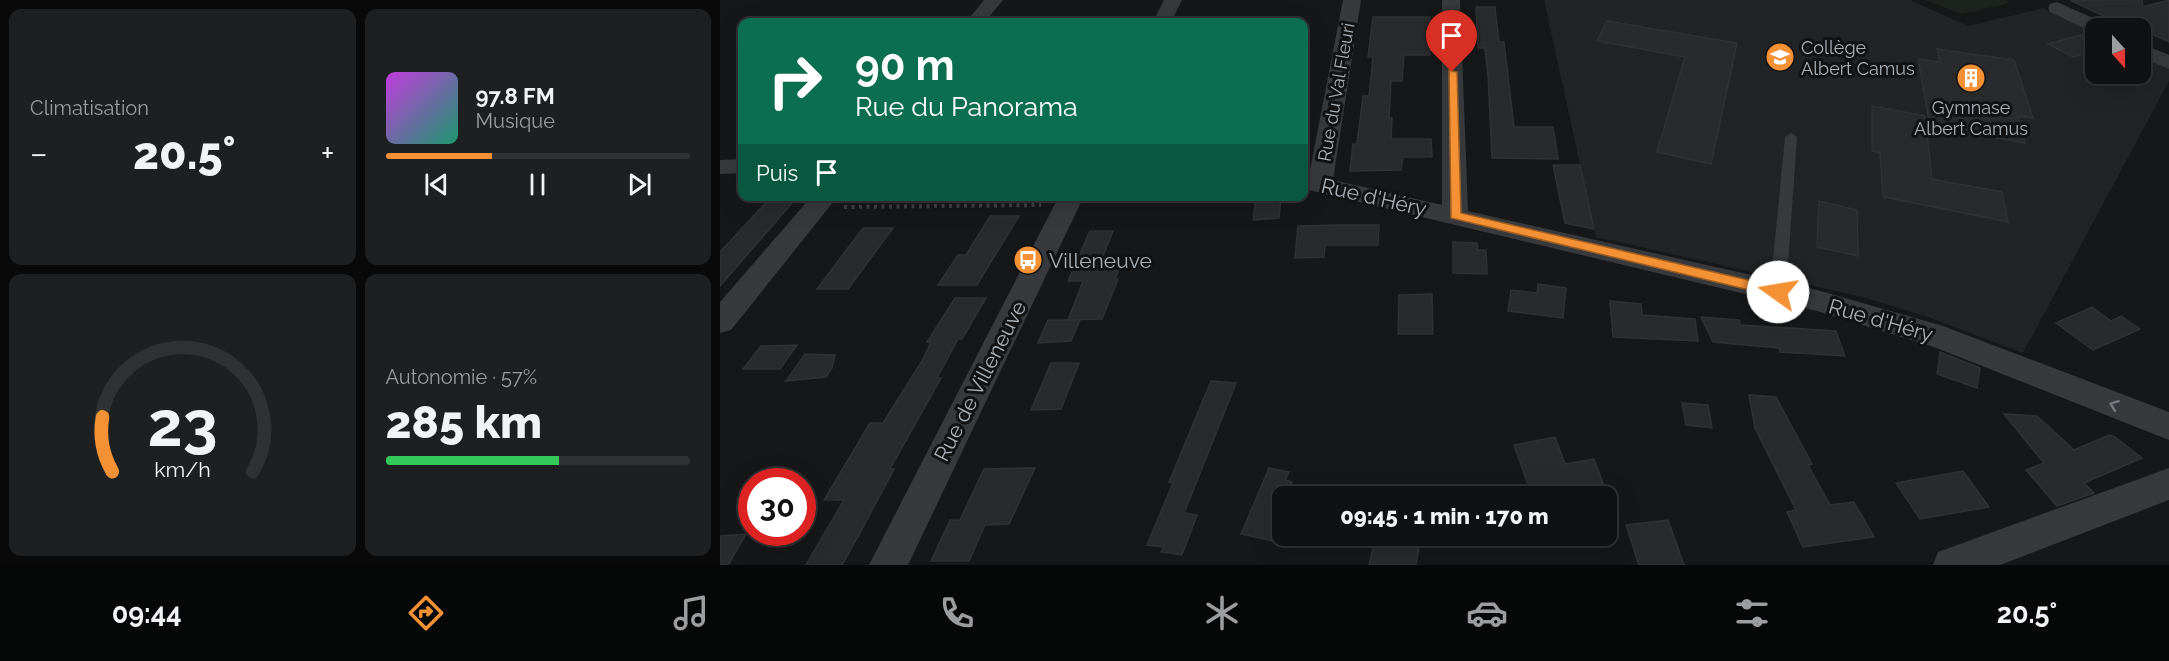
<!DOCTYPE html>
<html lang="fr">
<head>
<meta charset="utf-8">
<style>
	:root { --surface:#101112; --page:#1e1f20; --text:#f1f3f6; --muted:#9c9d9f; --line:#303132; --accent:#f39134 }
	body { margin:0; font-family:Raleway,sans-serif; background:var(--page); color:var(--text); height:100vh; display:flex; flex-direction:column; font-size:22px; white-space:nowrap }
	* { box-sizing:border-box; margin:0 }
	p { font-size:20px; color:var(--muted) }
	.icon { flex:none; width:33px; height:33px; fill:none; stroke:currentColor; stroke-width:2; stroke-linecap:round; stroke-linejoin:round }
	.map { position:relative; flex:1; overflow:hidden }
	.panel { display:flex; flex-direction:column; gap:9px; padding:9px; background:#09090a; width:720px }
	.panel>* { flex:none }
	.guide { position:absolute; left:18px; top:18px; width:570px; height:183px; border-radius:12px; box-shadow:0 6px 24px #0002,0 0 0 2px var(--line); background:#0b6e4f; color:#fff; overflow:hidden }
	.needle { width:39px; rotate:159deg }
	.buttons { position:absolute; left:1365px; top:18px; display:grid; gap:12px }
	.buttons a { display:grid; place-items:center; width:66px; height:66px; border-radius:12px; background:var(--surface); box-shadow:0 6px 24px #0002,0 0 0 2px var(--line); font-size:30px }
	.speed { position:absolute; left:18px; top:468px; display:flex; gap:12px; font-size:30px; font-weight:700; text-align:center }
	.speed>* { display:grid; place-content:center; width:78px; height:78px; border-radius:50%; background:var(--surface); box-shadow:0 6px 24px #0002,0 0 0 2px var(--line); line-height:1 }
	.speed .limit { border:9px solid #d22; background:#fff; color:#111 }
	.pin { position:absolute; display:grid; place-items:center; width:51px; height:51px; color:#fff; margin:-62px -26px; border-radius:50% 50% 50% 0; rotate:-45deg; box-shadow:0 0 6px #0007 }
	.pin .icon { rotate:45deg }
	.me { position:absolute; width:66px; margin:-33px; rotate:283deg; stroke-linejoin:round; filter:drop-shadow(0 0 4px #0008) }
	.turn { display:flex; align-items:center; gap:21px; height:126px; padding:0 18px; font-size:27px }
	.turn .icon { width:78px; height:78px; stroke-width:2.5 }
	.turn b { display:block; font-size:42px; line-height:51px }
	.then { display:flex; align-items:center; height:57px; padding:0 18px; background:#0003; gap:12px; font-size:22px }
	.big { font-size:45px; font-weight:800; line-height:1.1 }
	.panel .widget { flex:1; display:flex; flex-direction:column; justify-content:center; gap:9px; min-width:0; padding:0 21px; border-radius:12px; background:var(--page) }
	.panel .dial { align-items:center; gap:0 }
	.dial svg { height:156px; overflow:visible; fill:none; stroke:var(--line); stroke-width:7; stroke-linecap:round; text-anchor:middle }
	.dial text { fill:var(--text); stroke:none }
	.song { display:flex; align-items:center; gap:18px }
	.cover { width:72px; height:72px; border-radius:9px; background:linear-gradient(135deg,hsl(290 70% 55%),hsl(160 70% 35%)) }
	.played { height:6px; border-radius:3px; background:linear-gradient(90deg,var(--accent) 35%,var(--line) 35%) }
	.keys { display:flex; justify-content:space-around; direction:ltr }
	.heat { display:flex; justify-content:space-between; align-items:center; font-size:33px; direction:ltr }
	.charge { height:9px; border-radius:4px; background:linear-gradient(90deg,#34c759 57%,var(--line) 0) }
	.panel .tiles { flex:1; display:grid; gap:9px; grid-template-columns:repeat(2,1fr) }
	.trip { position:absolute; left:552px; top:486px; width:345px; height:60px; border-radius:12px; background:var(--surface); box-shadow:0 6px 24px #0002,0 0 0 2px var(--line); font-weight:800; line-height:60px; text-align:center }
	.menu { display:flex; height:96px; justify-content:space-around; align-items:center; background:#060707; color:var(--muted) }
	.menu .icon { width:42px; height:42px }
	.menu .current { color:var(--accent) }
	.menu b { font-size:27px; color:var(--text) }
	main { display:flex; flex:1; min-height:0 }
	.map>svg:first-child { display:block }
</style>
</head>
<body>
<main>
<section class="panel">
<div class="tiles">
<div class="widget"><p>Climatisation</p>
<div class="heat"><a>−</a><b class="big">20.5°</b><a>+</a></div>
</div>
<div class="widget">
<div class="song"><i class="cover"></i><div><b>97.8 FM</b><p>Musique</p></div></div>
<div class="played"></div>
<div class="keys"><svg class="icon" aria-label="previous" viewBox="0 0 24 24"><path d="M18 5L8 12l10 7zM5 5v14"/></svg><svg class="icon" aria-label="pause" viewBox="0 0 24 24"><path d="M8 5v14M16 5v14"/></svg><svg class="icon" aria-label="next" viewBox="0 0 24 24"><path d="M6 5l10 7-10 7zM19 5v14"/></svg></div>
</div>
<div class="widget dial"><svg viewBox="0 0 100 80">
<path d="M14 69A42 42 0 1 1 86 69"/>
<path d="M14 69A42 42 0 0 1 9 41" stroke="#f39134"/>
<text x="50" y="56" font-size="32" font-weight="700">23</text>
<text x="50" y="72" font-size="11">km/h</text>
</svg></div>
<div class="widget"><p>Autonomie · 57%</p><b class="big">285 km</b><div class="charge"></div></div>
</div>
</section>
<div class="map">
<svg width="1449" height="565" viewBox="0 0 1449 565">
	<rect width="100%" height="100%" fill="#161718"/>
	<polygon fill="#222325" points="824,0 1190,0 1248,26 1323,8 1375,33 1376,74 1420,74 1421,55 1449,69 1449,81 1303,353 1208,317 1143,297 876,237"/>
	<polygon fill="#1c231c" points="1205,0 1286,0 1290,3 1242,14"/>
	<g fill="#292a2c" stroke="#303134" stroke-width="1.5">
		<polygon points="1350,0 1422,0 1423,7 1449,0 1449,42 1406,22 1400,24"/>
		<polygon points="756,7 775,7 779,42 784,42 794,127 833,127 838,159 772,158 768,76 765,48 758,48"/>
		<polygon points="653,17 710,17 710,55 684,55 682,81 671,81 669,118 672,118 671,139 711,139 712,157 683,157 681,170 630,171 633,144 637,144 643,96 649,96 653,57 648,57"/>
		<polygon points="887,21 1017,43 991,164 937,152 965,57 877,41"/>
		<polygon points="1368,33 1376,35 1376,51 1353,57 1328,44"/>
		<polygon points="1217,49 1294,60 1313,118 1298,116 1305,143 1210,126 1198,59 1220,62"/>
		<polygon points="1152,106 1205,116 1212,179 1282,192 1288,222 1163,197 1160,153 1152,151"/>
		<polygon points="833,165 860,165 874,229 845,223"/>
		<polygon points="52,196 78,196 0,286 0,252"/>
		<polygon points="536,196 561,196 559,218 533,220"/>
		<polygon points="1099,201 1137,210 1138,256 1097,247"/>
		<polygon points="270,216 299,216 257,285 218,285 238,255 246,255"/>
		<polygon points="619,225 659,225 658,245 605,245 604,257 575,258 578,226"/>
		<polygon points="143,228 173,228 128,289 97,289"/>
		<polygon points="370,231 393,231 379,266 401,265 395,279 398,279 382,319 348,320 363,281 348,281"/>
		<polygon points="733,242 757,243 758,250 766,250 767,274 733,273"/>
		<polygon points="818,284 846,288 843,318 788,311 791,290 817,293"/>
		<polygon points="712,294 713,334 678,334 679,295"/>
		<polygon points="235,298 266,298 242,339 238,339 217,378 221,378 170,469 174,469 140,533 122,565 86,565 124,500 104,500 150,423 163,423 202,361 211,342 207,342"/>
		<polygon points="890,301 921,304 922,315 975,319 978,341 893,337"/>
		<polygon points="1372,307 1391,321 1401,316 1420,329 1373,350 1336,323"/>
		<polygon points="981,317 1019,320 1020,325 1116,331 1125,356 1060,352 1059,348 993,342"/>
		<polygon points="328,320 360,320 351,341 318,343"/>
		<polygon points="77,345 60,369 23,369 41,346"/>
		<polygon points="1220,352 1260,368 1257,388 1217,374"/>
		<polygon points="85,354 115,355 112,368 106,377 66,381"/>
		<polygon points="331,363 359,363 341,409 311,410"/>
		<polygon points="491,381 516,383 464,513 477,515 462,555 441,552 444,547 427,545 453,483 449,482"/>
		<polygon points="1029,395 1056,397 1092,464 1088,465 1110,505 1134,502 1154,537 1083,547 1067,512 1076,510 1035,428"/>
		<polygon points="962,403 988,405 992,428 966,425"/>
		<polygon points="1284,414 1317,416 1354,450 1389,435 1395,437 1422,458 1364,483 1374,493 1337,506 1306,470 1324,463"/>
		<polygon points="835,437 845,464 874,459 884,486 856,492 857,496 812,496 794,445"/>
		<polygon points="315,468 289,524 265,525 249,561 211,561 230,520 240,520 264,469"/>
		<polygon points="549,468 569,472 565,480 572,482 565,496 562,496 562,543 521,534"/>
		<polygon points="1243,471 1269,507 1200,519 1176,483"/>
		<polygon points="948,520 964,565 919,565 906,525"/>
		<polygon points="26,534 8,565 0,565 0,536"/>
		<polygon points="656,536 701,536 696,565 649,565"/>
	</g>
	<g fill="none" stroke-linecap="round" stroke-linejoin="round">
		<polyline stroke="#3d4044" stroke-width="4" stroke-dasharray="3 4.5" stroke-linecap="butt" points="124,207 321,205"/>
		<polygon fill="#37393d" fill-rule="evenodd" points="1071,133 1077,137 1066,292 1063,296 1053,296 1050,292 1065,137"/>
		<g fill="#37393d" fill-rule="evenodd">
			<polygon points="264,0 283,0 265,22 246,22"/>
			<polygon points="444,0 462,0 451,22 433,22"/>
			<polygon points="623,0 641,0 613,180 722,205 722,0 740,0 748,211 1097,290 1223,326 1449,412 1449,440 1214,347 1097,311 584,189 584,173 589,175"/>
			<polygon points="1337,2 1386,24 1389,28 1376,28 1376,33 1372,32 1330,12 1328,8 1330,4"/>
			<polygon points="1420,43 1449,55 1449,69 1420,57"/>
			<polygon points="22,159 22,173 0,174 0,160"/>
			<polygon points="92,196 118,196 11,330 0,333 0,302"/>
			<polygon points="339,196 364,196 188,565 149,565"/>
			<polygon points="1449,468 1449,500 1280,565 1213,565 1218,552"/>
		</g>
	</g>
	<defs><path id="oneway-chevron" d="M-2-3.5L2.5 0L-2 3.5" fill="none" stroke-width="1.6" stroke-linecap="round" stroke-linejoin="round" transform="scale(1.5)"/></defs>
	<use stroke="#757a81" href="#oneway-chevron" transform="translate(1394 405) rotate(-159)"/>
	<polygon fill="#f39134" stroke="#9e5e22" stroke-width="1.5" points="729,70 737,72 741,213 1058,287 1065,292 1063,296 1058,297 731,218"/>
	<defs>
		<g id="school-disc" transform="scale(1.5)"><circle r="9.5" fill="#f39134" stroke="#111213"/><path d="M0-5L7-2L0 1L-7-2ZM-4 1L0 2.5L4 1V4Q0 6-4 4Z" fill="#fff"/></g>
		<g id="building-disc" transform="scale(1.5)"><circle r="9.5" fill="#f39134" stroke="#111213"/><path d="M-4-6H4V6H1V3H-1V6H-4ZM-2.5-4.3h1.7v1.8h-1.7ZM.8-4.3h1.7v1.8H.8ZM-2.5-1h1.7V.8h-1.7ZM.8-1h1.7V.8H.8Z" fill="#fff"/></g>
		<g id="bus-disc" transform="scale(1.5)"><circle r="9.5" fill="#f39134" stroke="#111213"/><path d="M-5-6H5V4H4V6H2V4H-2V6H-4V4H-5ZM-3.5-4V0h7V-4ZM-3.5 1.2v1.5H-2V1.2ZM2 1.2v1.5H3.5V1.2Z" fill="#fff"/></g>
	</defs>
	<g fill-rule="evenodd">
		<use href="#school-disc" x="1060" y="57"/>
		<use href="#building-disc" x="1251" y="78"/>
		<use href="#bus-disc" x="308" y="260"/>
	</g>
	<g text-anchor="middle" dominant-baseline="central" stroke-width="6" stroke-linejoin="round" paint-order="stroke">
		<g font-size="18" fill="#a8b0b8" stroke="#111213" text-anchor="start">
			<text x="1081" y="47">Collège<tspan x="1081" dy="21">Albert Camus</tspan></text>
			<text x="1251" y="107" text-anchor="middle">Gymnase<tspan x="1251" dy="21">Albert Camus</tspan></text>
		</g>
		<g font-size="18" fill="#a8b0b8" stroke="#111213">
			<text transform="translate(616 92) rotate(-80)">Rue du Val Fleuri</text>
		</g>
		<g font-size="21" fill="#a8b0b8" stroke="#111213">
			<text transform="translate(654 197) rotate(13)">Rue d'Héry</text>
			<text transform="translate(1161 320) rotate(16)">Rue d'Héry</text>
			<text transform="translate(260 381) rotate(-63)">Rue de Villeneuve</text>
		</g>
		<g font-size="21" fill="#a8b0b8" stroke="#111213" text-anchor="start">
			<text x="329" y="260">Villeneuve</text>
		</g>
	</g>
</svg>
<div class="buttons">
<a><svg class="needle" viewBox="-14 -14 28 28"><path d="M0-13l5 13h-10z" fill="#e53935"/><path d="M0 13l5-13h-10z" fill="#9c9d9f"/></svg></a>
</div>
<div class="speed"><div class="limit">30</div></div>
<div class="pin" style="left:732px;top:72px;background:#d93025"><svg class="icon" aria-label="arrive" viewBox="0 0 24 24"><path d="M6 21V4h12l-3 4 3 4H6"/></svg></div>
<svg class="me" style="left:1058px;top:292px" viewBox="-20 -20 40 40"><circle r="19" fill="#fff"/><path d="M0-13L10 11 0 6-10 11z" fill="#f39134"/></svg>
<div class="trip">09:45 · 1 min · 170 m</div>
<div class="guide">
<div class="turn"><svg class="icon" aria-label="right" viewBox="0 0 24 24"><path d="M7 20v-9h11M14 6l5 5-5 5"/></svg><div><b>90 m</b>Rue du Panorama</div></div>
<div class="then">Puis<svg class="icon" aria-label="arrive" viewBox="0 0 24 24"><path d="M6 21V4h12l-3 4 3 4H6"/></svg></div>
</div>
</div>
</main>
<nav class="menu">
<b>09:44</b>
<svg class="icon current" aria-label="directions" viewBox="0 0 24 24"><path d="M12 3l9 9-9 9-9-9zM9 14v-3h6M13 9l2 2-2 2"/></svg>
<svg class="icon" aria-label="music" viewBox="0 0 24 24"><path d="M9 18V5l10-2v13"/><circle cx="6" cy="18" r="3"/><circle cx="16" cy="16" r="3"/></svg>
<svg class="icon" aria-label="phone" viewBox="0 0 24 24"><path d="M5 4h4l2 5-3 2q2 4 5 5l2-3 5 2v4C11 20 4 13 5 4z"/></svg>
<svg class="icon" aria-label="climate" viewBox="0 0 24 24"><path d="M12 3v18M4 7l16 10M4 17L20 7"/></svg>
<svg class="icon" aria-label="car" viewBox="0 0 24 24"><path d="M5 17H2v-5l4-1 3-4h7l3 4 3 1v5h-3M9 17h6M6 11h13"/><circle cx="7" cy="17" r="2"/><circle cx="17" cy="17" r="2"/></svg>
<svg class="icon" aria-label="filters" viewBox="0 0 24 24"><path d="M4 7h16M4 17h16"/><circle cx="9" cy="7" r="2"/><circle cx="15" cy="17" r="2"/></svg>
<b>20.5°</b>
</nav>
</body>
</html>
